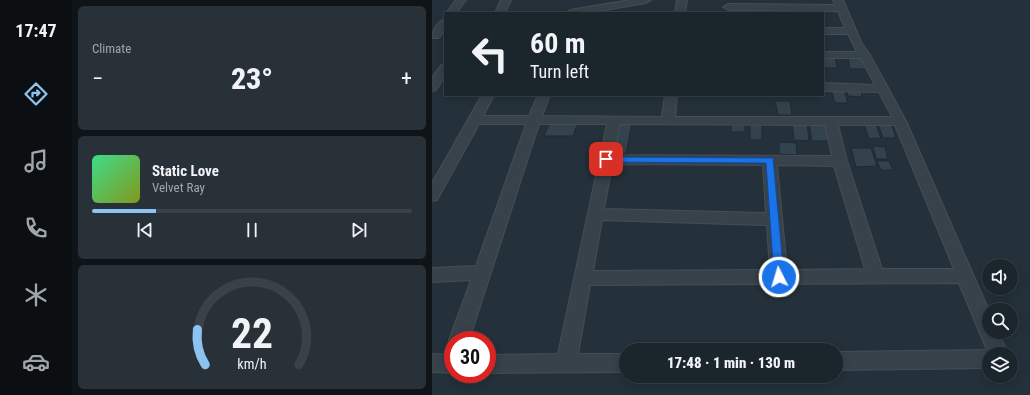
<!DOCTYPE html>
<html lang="en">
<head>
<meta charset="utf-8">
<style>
	:root { --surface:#1b252c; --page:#283138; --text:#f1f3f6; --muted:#a0a5a9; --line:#394248; --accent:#8dc3f1 }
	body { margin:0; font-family:"Roboto Condensed",sans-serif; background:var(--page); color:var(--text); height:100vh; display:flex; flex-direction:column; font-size:15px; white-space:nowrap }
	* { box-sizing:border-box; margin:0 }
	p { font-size:13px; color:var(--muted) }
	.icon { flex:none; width:22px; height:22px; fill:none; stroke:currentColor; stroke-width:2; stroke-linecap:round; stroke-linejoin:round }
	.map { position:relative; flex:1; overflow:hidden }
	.side { display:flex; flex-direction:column; gap:6px; padding:6px; background:#0f1418; width:360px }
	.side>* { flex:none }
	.top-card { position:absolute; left:12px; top:12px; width:380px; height:84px; border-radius:0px; box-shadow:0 2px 10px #0003,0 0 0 1px var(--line); background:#1b252c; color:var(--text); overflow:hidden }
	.tools { position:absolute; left:550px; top:259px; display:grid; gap:8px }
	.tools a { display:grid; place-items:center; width:36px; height:36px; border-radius:50%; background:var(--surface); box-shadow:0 2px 10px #0003,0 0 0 1px var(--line); font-size:20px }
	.speed { position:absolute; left:12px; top:331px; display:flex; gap:8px; font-size:20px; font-weight:700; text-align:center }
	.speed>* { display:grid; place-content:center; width:52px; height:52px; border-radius:50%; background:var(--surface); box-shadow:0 2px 10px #0003,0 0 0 1px var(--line); line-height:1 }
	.speed .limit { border:6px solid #d22; background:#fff; color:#111 }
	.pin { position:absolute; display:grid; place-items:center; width:34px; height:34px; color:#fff; margin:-17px; border-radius:8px; box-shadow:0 2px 6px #0006 }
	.me { position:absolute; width:44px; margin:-22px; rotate:355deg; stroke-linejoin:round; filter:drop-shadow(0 0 3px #0008) }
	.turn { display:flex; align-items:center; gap:14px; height:84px; padding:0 20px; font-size:18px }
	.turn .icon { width:52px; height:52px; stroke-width:2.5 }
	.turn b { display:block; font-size:28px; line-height:34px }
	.big { font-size:30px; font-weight:800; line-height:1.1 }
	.side .tile { flex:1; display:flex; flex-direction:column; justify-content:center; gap:6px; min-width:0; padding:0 14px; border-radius:6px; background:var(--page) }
	.side .dial { align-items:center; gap:0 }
	.dial svg { height:104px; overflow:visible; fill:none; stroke:var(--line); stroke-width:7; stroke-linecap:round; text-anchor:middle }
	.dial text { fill:var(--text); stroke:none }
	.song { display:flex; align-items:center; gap:12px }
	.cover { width:48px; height:48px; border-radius:6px; background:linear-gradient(135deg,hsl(150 70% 55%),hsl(70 70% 35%)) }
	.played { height:4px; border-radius:2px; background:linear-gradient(90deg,var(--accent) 20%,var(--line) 20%) }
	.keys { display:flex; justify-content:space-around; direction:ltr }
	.heat { display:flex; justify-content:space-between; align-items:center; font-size:22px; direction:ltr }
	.trip { position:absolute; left:187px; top:343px; width:224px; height:40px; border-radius:20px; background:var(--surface); box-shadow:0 2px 10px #0003,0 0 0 1px var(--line); font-weight:800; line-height:40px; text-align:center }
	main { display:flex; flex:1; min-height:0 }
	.menu { display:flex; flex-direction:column; width:72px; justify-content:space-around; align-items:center; background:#0b0f12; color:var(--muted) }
	.menu .icon { width:28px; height:28px }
	.menu .selected { color:var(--accent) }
	.menu b { font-size:18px; color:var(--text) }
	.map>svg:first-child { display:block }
</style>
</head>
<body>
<main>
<nav class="menu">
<b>17:47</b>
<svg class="icon selected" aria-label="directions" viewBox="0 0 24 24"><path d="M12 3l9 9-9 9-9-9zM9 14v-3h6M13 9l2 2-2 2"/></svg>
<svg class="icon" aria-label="music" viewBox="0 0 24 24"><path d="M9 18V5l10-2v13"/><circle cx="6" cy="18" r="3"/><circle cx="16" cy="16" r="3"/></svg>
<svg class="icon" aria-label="phone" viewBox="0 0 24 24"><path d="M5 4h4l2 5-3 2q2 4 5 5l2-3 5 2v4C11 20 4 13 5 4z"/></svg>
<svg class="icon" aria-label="climate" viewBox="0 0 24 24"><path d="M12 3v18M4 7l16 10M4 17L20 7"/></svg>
<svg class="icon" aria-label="car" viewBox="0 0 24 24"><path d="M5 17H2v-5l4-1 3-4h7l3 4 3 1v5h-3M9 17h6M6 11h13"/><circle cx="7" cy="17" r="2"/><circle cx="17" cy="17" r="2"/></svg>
</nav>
<section class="side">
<div class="tile"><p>Climate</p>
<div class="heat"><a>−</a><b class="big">23°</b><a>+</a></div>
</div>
<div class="tile">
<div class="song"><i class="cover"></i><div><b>Static Love</b><p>Velvet Ray</p></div></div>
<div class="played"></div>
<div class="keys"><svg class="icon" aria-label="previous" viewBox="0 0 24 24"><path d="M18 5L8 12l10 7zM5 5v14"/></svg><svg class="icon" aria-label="pause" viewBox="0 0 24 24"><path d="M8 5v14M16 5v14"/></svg><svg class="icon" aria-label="next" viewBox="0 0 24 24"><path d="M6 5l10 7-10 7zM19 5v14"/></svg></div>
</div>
<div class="tile dial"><svg viewBox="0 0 100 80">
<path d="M14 69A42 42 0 1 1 86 69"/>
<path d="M14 69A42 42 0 0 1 8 42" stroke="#8dc3f1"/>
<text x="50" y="56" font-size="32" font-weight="700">22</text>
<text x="50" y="72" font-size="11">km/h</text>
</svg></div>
</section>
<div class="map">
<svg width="598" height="395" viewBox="0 0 598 395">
	<rect width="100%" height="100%" fill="#24313a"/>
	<g fill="#33434e" stroke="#1f2931">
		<polygon points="391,57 403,57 405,68 391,68"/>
		<polygon points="416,57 431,57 434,69 418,69"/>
		<polygon points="399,90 412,90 416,103 403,103"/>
		<polygon points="415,90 429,90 430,97 416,96"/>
		<polygon points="343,101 358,101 360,115 346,115"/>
		<polygon points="118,122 146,122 141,136 112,136"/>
		<polygon points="186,123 200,123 194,154 179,154"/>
		<rect x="318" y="123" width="12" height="17"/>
		<polygon points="360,123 375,123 377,141 362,140"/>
		<polygon points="377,123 394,123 397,141 380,141"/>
		<polygon points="459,123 464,138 451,138 446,124"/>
		<polygon points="432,124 444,124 449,138 437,139"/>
		<rect x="299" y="125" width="14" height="7"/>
		<polygon points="347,142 364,143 365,155 347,154"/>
		<polygon points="441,146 453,147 456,159 444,159"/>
		<polygon points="419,148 439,148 445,166 424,167"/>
		<polygon points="445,161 457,161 461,170 449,170"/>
	</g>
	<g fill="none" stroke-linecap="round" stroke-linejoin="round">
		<g stroke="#444e56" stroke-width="2">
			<g id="minor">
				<polygon points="24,0 34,0 24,13 14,13"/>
				<polygon points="69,0 79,0 73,13 63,13"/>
				<polygon points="198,0 219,0 214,3 155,13 133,13 138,10"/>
				<polygon points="245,0 255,0 253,13 243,13"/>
				<path d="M401 0H411L430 44 438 55 474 121 557 311V332H566L576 354H557V368L404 370V352L555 350 527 283 158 285 146 354H194V372L55 373V355L126 354 175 124H107L37 340H21L20 346 17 340 39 280 0 282V268L44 266 94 124H47L5 200 0 201V183L50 95H62L51 116H97L106 95H118L110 116 230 117 233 95H245L243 117H460L447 92 391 91V83L443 85 429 58H391V52H425L416 34H391V28H413L406 11 296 10 291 7 296 4 403 5ZM188 124 393 125 400 156 182 155ZM406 125H463L522 269H450L415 161ZM180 164 331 165 334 213 172 209ZM345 165 402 166 433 269 355 270ZM170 220 335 225 338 270 161 271Z"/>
				<path d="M13 19V29L7 38H0C0 31 6 21 13 19Z"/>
				<polygon points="13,64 13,76 4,90 0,91 0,78 9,65"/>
				<polygon points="0,354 21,355 21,373 0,372"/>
			</g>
		</g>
		<use href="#minor" fill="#38424b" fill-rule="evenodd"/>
	</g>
	<polygon fill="#1a73e8" stroke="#114b97" points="171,157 341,158 352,277 351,280 347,282 343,280 342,277 334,163 174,162 169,159"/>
</svg>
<div class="tools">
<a><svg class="icon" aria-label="sound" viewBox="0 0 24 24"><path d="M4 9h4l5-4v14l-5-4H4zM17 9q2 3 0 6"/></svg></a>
<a><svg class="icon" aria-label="search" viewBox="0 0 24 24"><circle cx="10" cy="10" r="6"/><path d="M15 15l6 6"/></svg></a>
<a><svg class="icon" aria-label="layers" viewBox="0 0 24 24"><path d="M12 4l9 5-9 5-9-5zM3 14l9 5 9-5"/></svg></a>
</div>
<div class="speed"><div class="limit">30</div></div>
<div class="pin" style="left:174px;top:159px;background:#d93025"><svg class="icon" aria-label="arrive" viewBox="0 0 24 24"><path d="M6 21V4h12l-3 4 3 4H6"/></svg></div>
<svg class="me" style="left:347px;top:277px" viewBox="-20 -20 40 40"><circle r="17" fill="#1a73e8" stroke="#fff" stroke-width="3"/><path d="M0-11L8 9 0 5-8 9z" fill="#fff"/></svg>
<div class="trip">17:48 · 1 min · 130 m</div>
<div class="top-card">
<div class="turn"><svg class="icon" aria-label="left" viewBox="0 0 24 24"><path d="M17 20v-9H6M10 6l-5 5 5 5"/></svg><div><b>60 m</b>Turn left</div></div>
</div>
</div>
</main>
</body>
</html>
